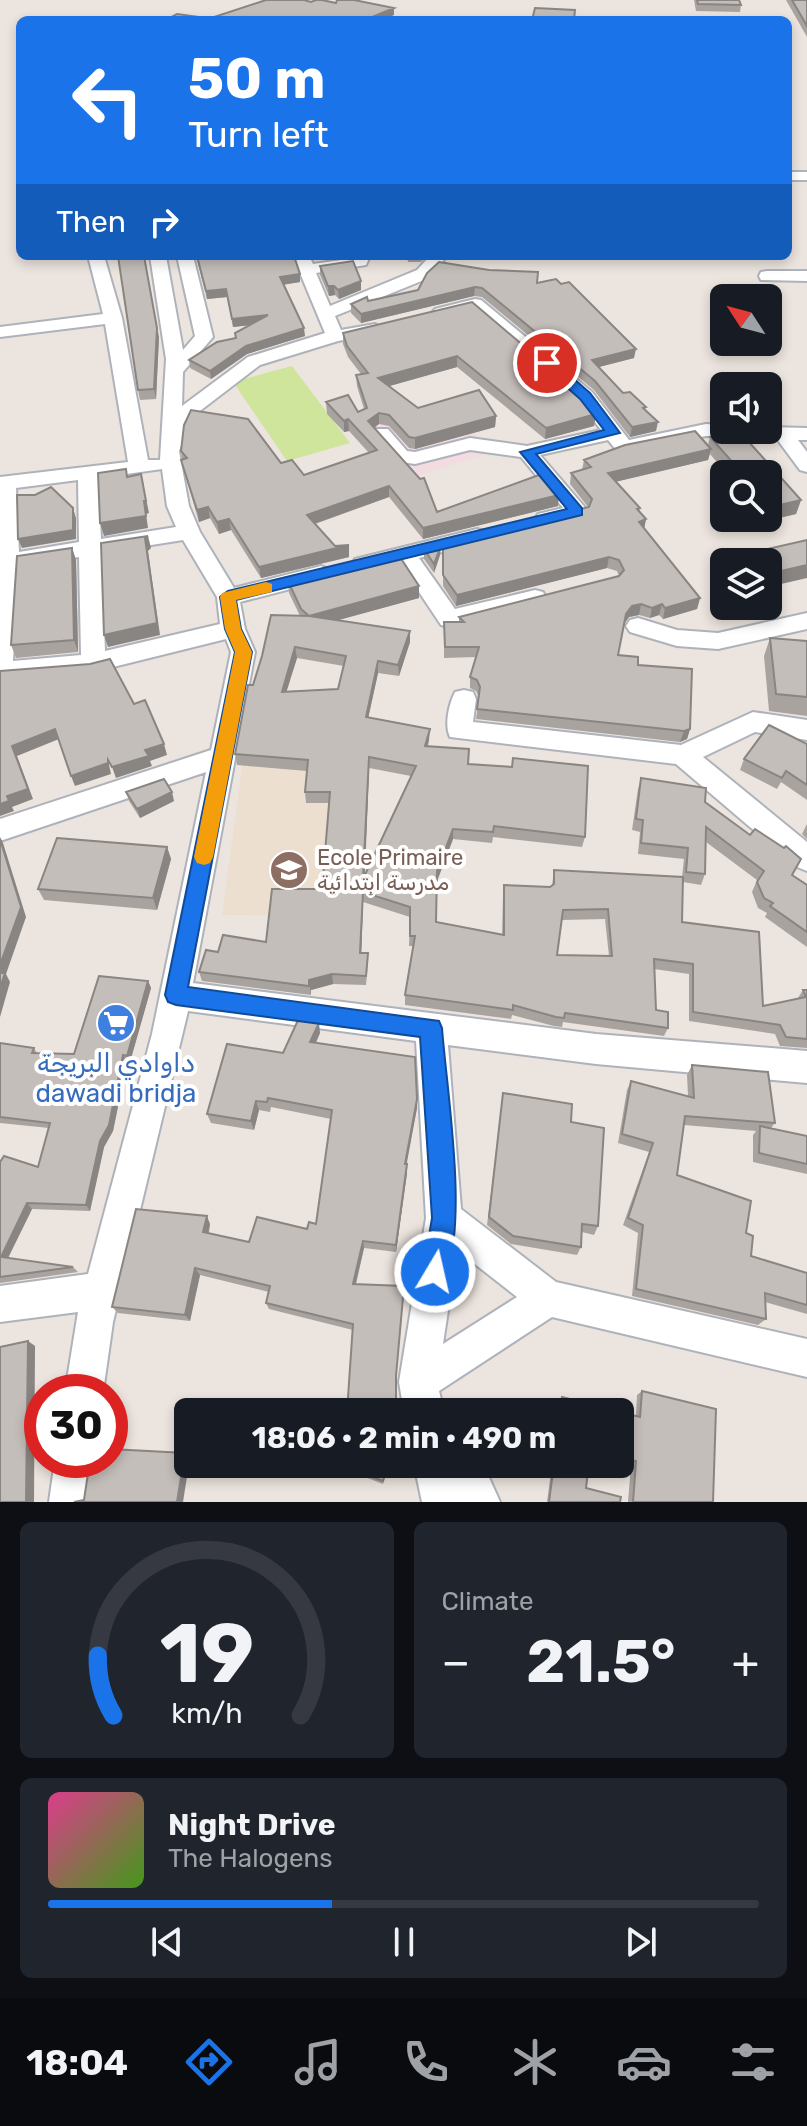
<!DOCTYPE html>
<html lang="en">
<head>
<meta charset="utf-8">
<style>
	:root { --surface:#171b24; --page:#20242c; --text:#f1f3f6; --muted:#9ea1a6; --line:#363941; --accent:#1a73e8 }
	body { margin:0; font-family:Rubik,Cairo,sans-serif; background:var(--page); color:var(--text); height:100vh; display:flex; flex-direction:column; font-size:30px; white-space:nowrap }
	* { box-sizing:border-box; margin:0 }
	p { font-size:26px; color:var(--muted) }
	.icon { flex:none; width:44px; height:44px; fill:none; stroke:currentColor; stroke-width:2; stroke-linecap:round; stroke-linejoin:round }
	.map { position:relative; height:1502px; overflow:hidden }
	.drawer { display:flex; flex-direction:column; gap:20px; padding:20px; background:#0d0f14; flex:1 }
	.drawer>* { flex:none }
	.guide { position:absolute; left:16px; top:16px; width:776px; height:244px; border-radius:12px; box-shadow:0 4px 12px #0003; background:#1a73e8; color:#fff; overflow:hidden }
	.needle { width:52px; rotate:306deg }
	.fabs { position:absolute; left:710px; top:284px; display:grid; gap:16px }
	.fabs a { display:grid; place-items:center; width:72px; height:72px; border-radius:12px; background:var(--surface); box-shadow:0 4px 12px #0003; font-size:40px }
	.speed { position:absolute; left:24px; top:1374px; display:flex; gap:16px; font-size:40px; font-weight:700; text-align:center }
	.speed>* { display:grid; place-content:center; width:104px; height:104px; border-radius:50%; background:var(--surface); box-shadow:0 4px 12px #0003; line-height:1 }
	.speed .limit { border:12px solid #d22; background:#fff; color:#111 }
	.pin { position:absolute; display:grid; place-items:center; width:68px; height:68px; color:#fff; margin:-34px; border:4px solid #fff; border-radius:50%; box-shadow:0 2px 8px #0007 }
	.me { position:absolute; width:88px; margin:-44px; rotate:9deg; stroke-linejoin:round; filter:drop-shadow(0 0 6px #0008) }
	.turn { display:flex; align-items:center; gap:28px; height:168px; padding:0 40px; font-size:36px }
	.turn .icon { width:104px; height:104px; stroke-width:2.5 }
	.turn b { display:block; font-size:56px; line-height:68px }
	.then { display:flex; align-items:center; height:76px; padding:0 40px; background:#0003; gap:16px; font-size:30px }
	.big { font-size:60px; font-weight:700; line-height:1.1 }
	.drawer .card { flex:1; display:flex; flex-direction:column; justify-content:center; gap:12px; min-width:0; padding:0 28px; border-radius:12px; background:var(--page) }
	.drawer .dial { align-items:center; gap:0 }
	.dial svg { height:208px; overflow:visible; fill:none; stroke:var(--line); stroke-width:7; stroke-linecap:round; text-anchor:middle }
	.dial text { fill:var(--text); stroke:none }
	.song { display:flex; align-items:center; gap:24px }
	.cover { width:96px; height:96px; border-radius:12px; background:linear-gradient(135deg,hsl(330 70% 55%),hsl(100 70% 35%)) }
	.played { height:8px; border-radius:4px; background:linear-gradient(90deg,var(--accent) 40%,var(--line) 40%) }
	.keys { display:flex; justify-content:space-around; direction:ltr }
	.heat { display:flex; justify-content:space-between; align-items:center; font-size:44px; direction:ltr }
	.drawer .tiles { flex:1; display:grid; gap:20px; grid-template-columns:1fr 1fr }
	.card:last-child { grid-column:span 2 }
	.trip { position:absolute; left:174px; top:1398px; width:460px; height:80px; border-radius:12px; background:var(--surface); box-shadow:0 4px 12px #0003; font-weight:700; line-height:80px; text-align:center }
	.menu { display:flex; height:128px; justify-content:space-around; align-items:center; background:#090b0e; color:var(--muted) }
	.menu .icon { width:56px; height:56px }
	.menu .on { color:var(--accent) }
	.menu b { font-size:36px; color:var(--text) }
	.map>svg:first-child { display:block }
</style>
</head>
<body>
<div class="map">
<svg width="807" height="1502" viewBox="0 0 807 1502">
	<rect width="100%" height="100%" fill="#ece4de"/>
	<polygon fill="#ecdfcf" points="243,760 355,761 348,916 222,915"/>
	<polygon fill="#f2dce0" points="450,401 489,453 392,484 353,425"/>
	<polygon fill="#cee59b" points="292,366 350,443 287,461 233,382"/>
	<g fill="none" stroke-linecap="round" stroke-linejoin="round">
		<g stroke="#aeb2ba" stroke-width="4">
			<g id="minor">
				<rect x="788" y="172" width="19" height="8"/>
				<path d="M88 256H104L122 318 148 460H160L166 359 150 256H166L183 350 195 336 177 256H193L213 337 183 372 182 406 248 357 325 333 293 256H309L313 264 370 256 366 265 316 273 330 306 417 270 430 256H447L429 278 335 316 341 330 375 324 384 329 381 333 338 341 260 365 192 417 179 451 189 506 200 532 234 588 321 566 329 569 332 574 329 579 240 602 245 629 255 652 193 983 596 1034 807 1051V1083L596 1064 448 1045 461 1209 556 1282 807 1339V1377L552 1317 439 1391 444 1412H404L399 1382 426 1218 416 1041 188 1011 113 1322 103 1392H65L78 1312 0 1322V1286L88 1274 152 1034 206 772 0 841V819L211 750 231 652 226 639 93 672 0 680V477L128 462 105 324 0 337V327L103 314ZM162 469 167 506 176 527 101 539 98 478ZM78 480 79 542 19 552 16 488ZM183 540 217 597 220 624 105 651 101 553ZM79 557 81 655 13 661 19 566ZM457 1250 517 1297 443 1344Z"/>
				<polygon points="767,271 807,271 807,281 761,280 759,276 761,272"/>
				<polygon points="475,299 481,300 592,392 629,440 706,424 724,425 724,430 768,430 768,427 807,428 807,440 798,440 807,452 807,472 800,470 777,439 706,436 624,453 617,451 608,440 540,455 588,511 585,516 546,526 538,524 535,519 538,514 563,508 521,457 470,450 415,464 394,461 371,433 374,429 388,429 407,451 415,452 470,438 527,446 601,430 578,400 472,310 441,318 432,313 435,309"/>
				<polygon points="477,529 485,531 488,536 485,541 419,558 455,609 535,590 543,592 546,598 543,604 449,627 441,625 399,562 363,571 355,569 352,564 355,559"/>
				<polygon points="807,613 807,629 718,649 677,646 630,632 626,626 630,620 638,618 677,630 718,633"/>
				<path d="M464 690 473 692 476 699 473 722 681 745 753 712 807 720V740L755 732 703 757 807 842V871L797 867 676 764 450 737C444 725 449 704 455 692Z"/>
				<polygon points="55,1460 95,1460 89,1502 49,1502"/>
				<polygon points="414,1464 483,1464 500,1502 422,1502"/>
			</g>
		</g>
		<use href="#minor" fill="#fff" fill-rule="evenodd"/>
	</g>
	<g fill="#a9a3a0" fill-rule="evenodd">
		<polygon points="694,0 739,0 741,5 740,12 696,11"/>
		<polygon points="786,0 807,0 807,37"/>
		<polygon points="196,256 294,256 300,274 300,282 283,285 305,336 247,354 211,379 190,368 189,360 236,338 249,325 233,327 227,297 207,299"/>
		<polygon points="407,256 426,256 421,262 408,262"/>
		<polygon points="320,266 361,281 361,290 339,299 335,295 329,296 320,275"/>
		<polygon points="537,283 634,358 599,367 623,393 646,411 656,431 630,437 594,390 482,297 474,296 361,323 351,313 351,304 418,290"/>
		<polygon points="472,302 596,414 594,426 545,439 457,367 389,386 418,408 496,416 495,427 415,449 409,448 389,426 379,424 374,428 437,512 558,506 423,539 389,497 315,524 335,546 349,545 349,557 261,578 231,530 219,534 210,518 199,522 184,471 181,451 281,463 304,475 369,453 349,431 344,432 327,414 326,402 358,412 364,409 357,386 356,375 361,374 348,357 343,344 343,333"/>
		<polygon points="159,337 156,399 140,400 138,390"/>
		<polygon points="695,431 708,445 710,437 739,431 801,500 796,514 766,521 764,518 768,518 768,474 727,474 710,454 708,460 615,482 640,508 639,512 646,519 644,528 700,598 697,609 663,619 659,615 650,618 639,615 629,617 624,624 618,655 638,657 638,665 692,669 690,729 687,739 680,742 476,719 479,697 476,691 470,688 470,677 476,657 444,658 444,622 459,622 459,617 619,576 617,571 607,568 456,606 443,586 443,543 588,507 570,484 571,473 582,470 584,460 625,445"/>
		<polygon points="441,545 440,555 434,573 424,559 424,549"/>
		<polygon points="72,548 76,560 78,652 16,658 11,645"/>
		<polygon points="723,559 768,562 724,562 724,581 719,573"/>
		<path d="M288 581 419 598 337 620 410 642 399 676 378 673 368 718 429 740 428 746 468 764 585 837 582 847 493 837 492 843 453 839 437 881 436 922 502 935 503 895 504 885 550 887 552 886 554 870 682 877 684 859 638 854 640 832 632 830 638 789 641 778 705 802 792 875 807 885V947L765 917 767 913 758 908 752 892 757 880 706 842 705 874 701 885 683 882 682 922 763 1006 798 998 803 990H807V1048L780 1046 775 1034 689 1021V974L654 969 656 1010 668 1028 664 1036 563 1022 562 1027 554 1026 512 1015 511 1019 405 1005V995L414 946H409L410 917 363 902 361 953 368 963 366 985 333 984 311 990V995L202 981 199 972 218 952 266 942 322 889 329 803H306L305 792 307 771 237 765 235 754 253 685 300 616 289 593ZM297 658 344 666 338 689 286 691ZM369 768 411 776 365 876ZM605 919 609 956 557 955 562 920Z"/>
		<polygon points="770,638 807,641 807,716 769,711 764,656"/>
		<polygon points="807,744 807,800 781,782 777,789 740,770 744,759"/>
		<polygon points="126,792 174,801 140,818 129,801"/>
		<polygon points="807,824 807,839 802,834"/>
		<polygon points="167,847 171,859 157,910 44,900 38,889"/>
		<polygon points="148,981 151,988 130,1062 127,1062 113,1131 104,1147 90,1211 32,1209 8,1258 73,1267 78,1272 0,1283 0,1162 38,1167 49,1128 0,1123 0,1043 34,1048 37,1053 74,1054"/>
		<polygon points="320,1033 316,1043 417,1108 406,1164 407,1173 396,1252 364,1248 356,1284 353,1330 269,1309 266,1303 269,1292 200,1275 190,1321 118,1313 112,1307 210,1224 209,1233 249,1242 307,1229 316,1224 331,1119 271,1107 270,1112 259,1110 254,1130 211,1123 207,1114 283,1053"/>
		<polygon points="692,1065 775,1123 771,1128 807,1136 807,1174 753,1162 753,1135 756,1131 684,1125 677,1175 746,1233 751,1256 807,1273 807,1314 765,1302 766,1319 758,1325 632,1296 638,1233 623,1225 649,1152 618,1143 627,1090 631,1081 688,1096 687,1075"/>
		<polygon points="503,1093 571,1122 598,1226 594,1235 582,1232 581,1247 577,1255 511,1244 487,1225"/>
		<polygon points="642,1391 713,1502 628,1502 631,1464 620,1462 620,1412 636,1416 637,1395"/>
		<polygon points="562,1397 620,1412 558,1412 559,1401"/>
		<polygon points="331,1464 389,1464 383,1484"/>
		<polygon points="552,1464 589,1464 586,1488 620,1502 547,1502"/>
	</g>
	<g fill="#898582">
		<polygon points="394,8 394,15 383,20 365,20"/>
		<polygon points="144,256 159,337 156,399 154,389"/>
		<polygon points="314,256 345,256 314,260"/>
		<polygon points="300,274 300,282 280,285 280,277"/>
		<polygon points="361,281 361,290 339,299 338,290"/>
		<polygon points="328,286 334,286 335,295 329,296"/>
		<polygon points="475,287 474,296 361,323 361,314"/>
		<polygon points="226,289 227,297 207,299 206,291"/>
		<polygon points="268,315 269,323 233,327 232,319"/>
		<polygon points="304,328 305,336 247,354 211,379 210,371 246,346"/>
		<polygon points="636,349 634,358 591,369 592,360"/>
		<polygon points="457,356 457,367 379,389 378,378"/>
		<polygon points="379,413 379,424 368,432 368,421"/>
		<polygon points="596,414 594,426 545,439 546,428"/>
		<polygon points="496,416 495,427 415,449 415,438"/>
		<polygon points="348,419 349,431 344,432 344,421"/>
		<polygon points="658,422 656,431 630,437 632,427"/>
		<polygon points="711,449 708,460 606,484 608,473"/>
		<polygon points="141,474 149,513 146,514 148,528 104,536 100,523"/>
		<polygon points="389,486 389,497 308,526 307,515"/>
		<polygon points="559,495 558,506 423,539 423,528"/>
		<polygon points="801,500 796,514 766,521 771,507"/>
		<polygon points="208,507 210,518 199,522 197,510"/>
		<polygon points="73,508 76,518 76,539 22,548 18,539"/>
		<polygon points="229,519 231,530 219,534 217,522"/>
		<polygon points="646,519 644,530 639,522"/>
		<polygon points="148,536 151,548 148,551 160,635 108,647 104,635 145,538"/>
		<polygon points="349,545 349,557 261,578 259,567"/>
		<polygon points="441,545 440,555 434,573 434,564"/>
		<polygon points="72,548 76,560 78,652 74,640"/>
		<polygon points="609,557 607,568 456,606 457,595"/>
		<polygon points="807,565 807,578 768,587 768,574"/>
		<polygon points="419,586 419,598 310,628 309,616"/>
		<polygon points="700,598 697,609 663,619 665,608"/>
		<polygon points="641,604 639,615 629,617 624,624 626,614 632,606"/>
		<polygon points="662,604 659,615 650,618 652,608"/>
		<polygon points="410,631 410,642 399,676 398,665"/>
		<polygon points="295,647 297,658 283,703 282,692"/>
		<polygon points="378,661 378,673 366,728 366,717"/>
		<polygon points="55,729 59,739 17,756 33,799 12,807 14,811 0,816 0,804 7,796 12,746"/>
		<polygon points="430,729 429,740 424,757 425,746"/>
		<polygon points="690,729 687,739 680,742 684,731"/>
		<polygon points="164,744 167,755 150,761 152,766 116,778 112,767 145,750"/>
		<polygon points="369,757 369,768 364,889 363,879"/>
		<polygon points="108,760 111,774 75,786 71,776"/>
		<polygon points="172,792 174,801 140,818 137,809"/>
		<polygon points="453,829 453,839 437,881 437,871"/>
		<polygon points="0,837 3,843 26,917 6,974 10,982 0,1017"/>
		<polygon points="167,847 171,859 157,910 153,898"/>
		<polygon points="363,892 363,902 361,962 360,953"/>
		<polygon points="332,974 333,984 311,990 311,995 309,980"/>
		<polygon points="148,981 151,988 130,1062 127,1056"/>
		<polygon points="319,1023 320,1033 311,1052 310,1042"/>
		<polygon points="123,1055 127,1062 113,1131 104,1147 90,1211 86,1205 100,1141"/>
		<polygon points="417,1099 417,1108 405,1173 405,1164"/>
		<polygon points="256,1101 259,1110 254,1130 251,1121"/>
		<polygon points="407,1164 407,1173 396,1252 396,1245"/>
		<polygon points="27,1203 32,1209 6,1262 1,1257"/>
		<polygon points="207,1216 210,1224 207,1239 203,1232"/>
		<polygon points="363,1241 364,1248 354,1291 353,1284"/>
		<polygon points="195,1268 200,1275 190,1321 185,1315"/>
		<polygon points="28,1341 35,1346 34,1502 26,1502"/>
		<polygon points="185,1453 188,1456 189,1464 183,1502 177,1502"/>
	</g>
	<g fill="#c4beba" stroke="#898582" stroke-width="2" fill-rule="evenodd">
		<polygon points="266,0 304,0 311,2 316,0 322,0 336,3 337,0 354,0 394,8 365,20 205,20"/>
		<polygon points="697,0 739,0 741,5 698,4"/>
		<polygon points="792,0 807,0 807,26"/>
		<polygon points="535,8 575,10 574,20 532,20"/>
		<polygon points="177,14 199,17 197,20 166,20"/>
		<polygon points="118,256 144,256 157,328 154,389 138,390"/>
		<polygon points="197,256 294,256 300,274 280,277 304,328 246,346 210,371 189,360 217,342 236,338 235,333 268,315 232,319 226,289 206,291"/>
		<polygon points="353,261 361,281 338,290 334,286 328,286 320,266"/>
		<polygon points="439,262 489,270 538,272 537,283 556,279 561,284 569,282 636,349 592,360 623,393 630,392 646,407 643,408 658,422 632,427 595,381 482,288 475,287 361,314 351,304 367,297 368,301 418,290 427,273"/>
		<polygon points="472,302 577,391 596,414 546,428 457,356 378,378 418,408 479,390 496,416 415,438 409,437 389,415 379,413 368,421 420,479 424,478 437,512 539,475 559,495 423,528 389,486 307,515 335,546 349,545 259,567 229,519 217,522 208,507 197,510 181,460 187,458 181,451 184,425 191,410 248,419 281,463 292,460 304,475 377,450 348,419 344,421 326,402 348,395 358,412 367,408 356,375 368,373 347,346 343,333"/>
		<polygon points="695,431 711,449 608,473 640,508 637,509 646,519 639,522 700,598 665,608 662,604 652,608 641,604 632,606 626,614 618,655 638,657 638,665 692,669 690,729 684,731 477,709 480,687 477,680 470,677 479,647 445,647 444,622 464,622 459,617 619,576 624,570 619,560 609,557 457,595 443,575 443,543 589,507 592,499 571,473 591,467 584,460 625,445"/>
		<polygon points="739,431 801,500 771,507 768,504 768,474 743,474 710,437"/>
		<polygon points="126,469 127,477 141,474 146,501 144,501 146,516 100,523 98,473"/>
		<polygon points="51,487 73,508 73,530 18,539 17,495 35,495"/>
		<polygon points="148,536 145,538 157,623 104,635 101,543"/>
		<polygon points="807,540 807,565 768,574 768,562 725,562 723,559"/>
		<polygon points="441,545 434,564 424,549"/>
		<polygon points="72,548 74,640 11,645 17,556"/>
		<path d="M398 554 419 586 309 616 410 631 398 665 378 661 366 717 430 729 425 746 469 749 468 764 512 767 513 758 588 766 585 837 494 826 493 832 453 829 437 871 436 922 504 935V885L550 887 554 884V870L683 877 682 922 759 932 763 1006 806 997 803 990H807V1039L786 1037 780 1025 693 1012V964L654 959 656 1010 668 1012V1028L565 1013 564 1018 556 1017 513 1005V1010L405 995 415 936H410V907L363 892 360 953H368L366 976 332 974 309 980V986L199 972 206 950 218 952 223 935 266 942 272 889H322L330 792H305L308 760 235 754 248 685H253L262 656 271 615 309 616 301 609 288 581ZM295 647 346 656 338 689 282 692ZM369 757 416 766 363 879ZM608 909 612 956 557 955 563 910Z"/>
		<polygon points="770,638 807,641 807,697 776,694"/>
		<polygon points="110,659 134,704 145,700 164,744 145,750 149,756 112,767 108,760 108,763 71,776 55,729 12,746 28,789 7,796 9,801 0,804 0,671 90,664"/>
		<polygon points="769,725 807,744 807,785 786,771 782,778 744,759"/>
		<polygon points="641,778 706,788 705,802 750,835 755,829 784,848 786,846 801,859 792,875 807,885 807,932 770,906 773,903 764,898 757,882 764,871 706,827 705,874 686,872 688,848 641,843 643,820 636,819"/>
		<polygon points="164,779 172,792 137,809 126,792"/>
		<polygon points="57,838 167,847 153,898 38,889"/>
		<polygon points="0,839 21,907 0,965"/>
		<polygon points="0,973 5,973 0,988"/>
		<polygon points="99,976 148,981 127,1056 123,1055 109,1125 100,1141 86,1205 27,1203 1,1257 73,1267 0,1277 0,1162 4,1156 38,1167 50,1123 0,1117 0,1043 34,1048 32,1053 74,1054"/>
		<polygon points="299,1018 319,1023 310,1042 415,1057 417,1099 405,1164 407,1164 396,1245 363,1241 353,1284 404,1286 396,1376 396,1412 347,1412 353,1324 266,1303 270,1286 195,1268 185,1315 112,1307 136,1209 207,1216 203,1232 249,1242 257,1217 307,1229 309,1222 316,1224 332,1110 268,1098 267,1102 256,1101 251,1121 207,1114 227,1044 283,1053"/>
		<polygon points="692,1065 768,1072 775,1123 685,1116 677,1175 751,1201 746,1233 753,1236 751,1256 807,1273 807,1305 765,1293 766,1319 636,1289 643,1225 628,1218 653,1143 622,1134 631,1081 694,1098"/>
		<polygon points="503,1093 572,1104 571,1122 604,1128 598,1226 582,1224 581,1247 513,1236 489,1217"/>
		<polygon points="760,1126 807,1136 807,1164 759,1153"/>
		<polygon points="28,1341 26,1502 0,1502 0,1347"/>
		<polygon points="642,1391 716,1409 713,1502 633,1502 636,1461 620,1458 620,1412 640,1417"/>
		<polygon points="562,1397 620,1412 560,1412"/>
		<polygon points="110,1449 185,1453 177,1502 74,1502 84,1500 90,1460 110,1460"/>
		<polygon points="338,1464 388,1464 383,1481"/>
		<polygon points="554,1464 589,1464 586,1488 621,1497 620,1502 549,1502"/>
	</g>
	<path fill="#1a73e8" stroke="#114b97" stroke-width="2" d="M543 360H552L590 393 620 433 536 454 582 508V515L236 600 241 629 252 652 188 987 439 1021 442 1028C447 1094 469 1223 444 1281L435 1285 426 1281 423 1272 432 1218 420 1037 176 1005 168 1002 165 995 235 652 225 629 220 597 228 591 567 509 520 452 604 430 580 399 543 366Z"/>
	<polygon fill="#f59e0b" points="266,582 272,584 272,592 236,600 241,629 252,652 213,857 210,863 204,865 197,863 194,857 235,652 225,629 220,597 222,593"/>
	<defs>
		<g id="school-disc" transform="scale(2)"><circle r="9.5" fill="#8d6e63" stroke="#fff"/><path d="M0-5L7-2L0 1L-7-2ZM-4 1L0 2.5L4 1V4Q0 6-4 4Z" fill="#fff"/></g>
		<g id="supermarket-disc" transform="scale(2)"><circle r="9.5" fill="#3f7fe0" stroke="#fff"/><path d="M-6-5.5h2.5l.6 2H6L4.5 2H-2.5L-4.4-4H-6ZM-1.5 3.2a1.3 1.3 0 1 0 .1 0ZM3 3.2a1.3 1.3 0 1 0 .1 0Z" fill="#fff"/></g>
	</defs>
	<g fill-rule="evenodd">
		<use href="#school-disc" x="289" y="870"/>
		<use href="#supermarket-disc" x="116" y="1023"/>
	</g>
	<g text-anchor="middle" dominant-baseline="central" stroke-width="8" stroke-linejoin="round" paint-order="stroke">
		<g font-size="22" fill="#785e54" stroke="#fff" text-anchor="start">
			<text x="317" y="857">Ecole Primaire<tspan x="317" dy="25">مدرسة ابتدائية</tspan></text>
		</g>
		<g font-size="26" fill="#366cbe" stroke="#fff">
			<text x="116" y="1063">داوادي البريجة<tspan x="116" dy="30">dawadi bridja</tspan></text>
		</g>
	</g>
</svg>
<div class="fabs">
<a><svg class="needle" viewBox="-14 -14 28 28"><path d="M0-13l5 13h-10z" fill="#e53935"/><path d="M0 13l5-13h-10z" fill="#9ea1a6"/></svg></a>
<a><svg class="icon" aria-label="sound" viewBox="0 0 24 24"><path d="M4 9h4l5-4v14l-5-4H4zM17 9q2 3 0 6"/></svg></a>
<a><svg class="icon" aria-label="search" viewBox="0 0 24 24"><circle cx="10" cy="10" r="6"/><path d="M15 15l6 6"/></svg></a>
<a><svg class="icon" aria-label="layers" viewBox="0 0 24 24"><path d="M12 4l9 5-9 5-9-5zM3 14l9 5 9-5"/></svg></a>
</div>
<div class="speed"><div class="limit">30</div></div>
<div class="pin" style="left:547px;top:363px;background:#d93025"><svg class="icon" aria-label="arrive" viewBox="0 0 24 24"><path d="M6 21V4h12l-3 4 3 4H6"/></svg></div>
<svg class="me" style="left:435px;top:1272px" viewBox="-20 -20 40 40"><circle r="17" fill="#1a73e8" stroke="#fff" stroke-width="3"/><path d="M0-11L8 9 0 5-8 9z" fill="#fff"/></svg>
<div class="trip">18:06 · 2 min · 490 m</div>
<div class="guide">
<div class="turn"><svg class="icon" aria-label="left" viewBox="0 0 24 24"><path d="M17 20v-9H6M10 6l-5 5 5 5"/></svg><div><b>50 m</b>Turn left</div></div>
<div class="then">Then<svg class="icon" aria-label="right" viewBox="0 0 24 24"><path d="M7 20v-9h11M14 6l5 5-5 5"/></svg></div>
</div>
</div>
<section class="drawer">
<div class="tiles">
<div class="card dial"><svg viewBox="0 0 100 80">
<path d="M14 69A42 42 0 1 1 86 69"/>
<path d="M14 69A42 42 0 0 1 8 46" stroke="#1a73e8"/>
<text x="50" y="56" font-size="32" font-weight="700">19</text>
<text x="50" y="72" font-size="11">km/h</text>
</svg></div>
<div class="card"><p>Climate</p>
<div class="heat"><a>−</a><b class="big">21.5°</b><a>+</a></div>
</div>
<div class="card">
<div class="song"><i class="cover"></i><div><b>Night Drive</b><p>The Halogens</p></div></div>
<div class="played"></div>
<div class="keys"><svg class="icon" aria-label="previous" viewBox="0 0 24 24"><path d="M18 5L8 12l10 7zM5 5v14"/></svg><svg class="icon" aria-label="pause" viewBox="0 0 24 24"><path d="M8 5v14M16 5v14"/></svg><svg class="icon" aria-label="next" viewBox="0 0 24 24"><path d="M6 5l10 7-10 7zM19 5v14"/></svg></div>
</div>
</div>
</section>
<nav class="menu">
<b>18:04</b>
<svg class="icon on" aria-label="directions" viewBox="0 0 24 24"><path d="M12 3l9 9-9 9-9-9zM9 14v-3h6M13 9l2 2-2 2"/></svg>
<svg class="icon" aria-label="music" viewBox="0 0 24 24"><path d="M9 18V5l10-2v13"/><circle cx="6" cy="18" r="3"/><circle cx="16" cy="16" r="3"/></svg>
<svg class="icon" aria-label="phone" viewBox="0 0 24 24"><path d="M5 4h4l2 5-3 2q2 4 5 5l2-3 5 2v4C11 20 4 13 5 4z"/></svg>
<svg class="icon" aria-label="climate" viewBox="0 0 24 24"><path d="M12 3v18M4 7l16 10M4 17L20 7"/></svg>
<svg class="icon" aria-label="car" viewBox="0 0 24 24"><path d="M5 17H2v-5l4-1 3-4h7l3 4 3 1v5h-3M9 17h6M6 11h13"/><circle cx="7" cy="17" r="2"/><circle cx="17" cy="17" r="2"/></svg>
<svg class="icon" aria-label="filters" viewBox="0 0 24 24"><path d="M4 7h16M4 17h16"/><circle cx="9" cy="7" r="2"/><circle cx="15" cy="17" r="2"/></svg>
</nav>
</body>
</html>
